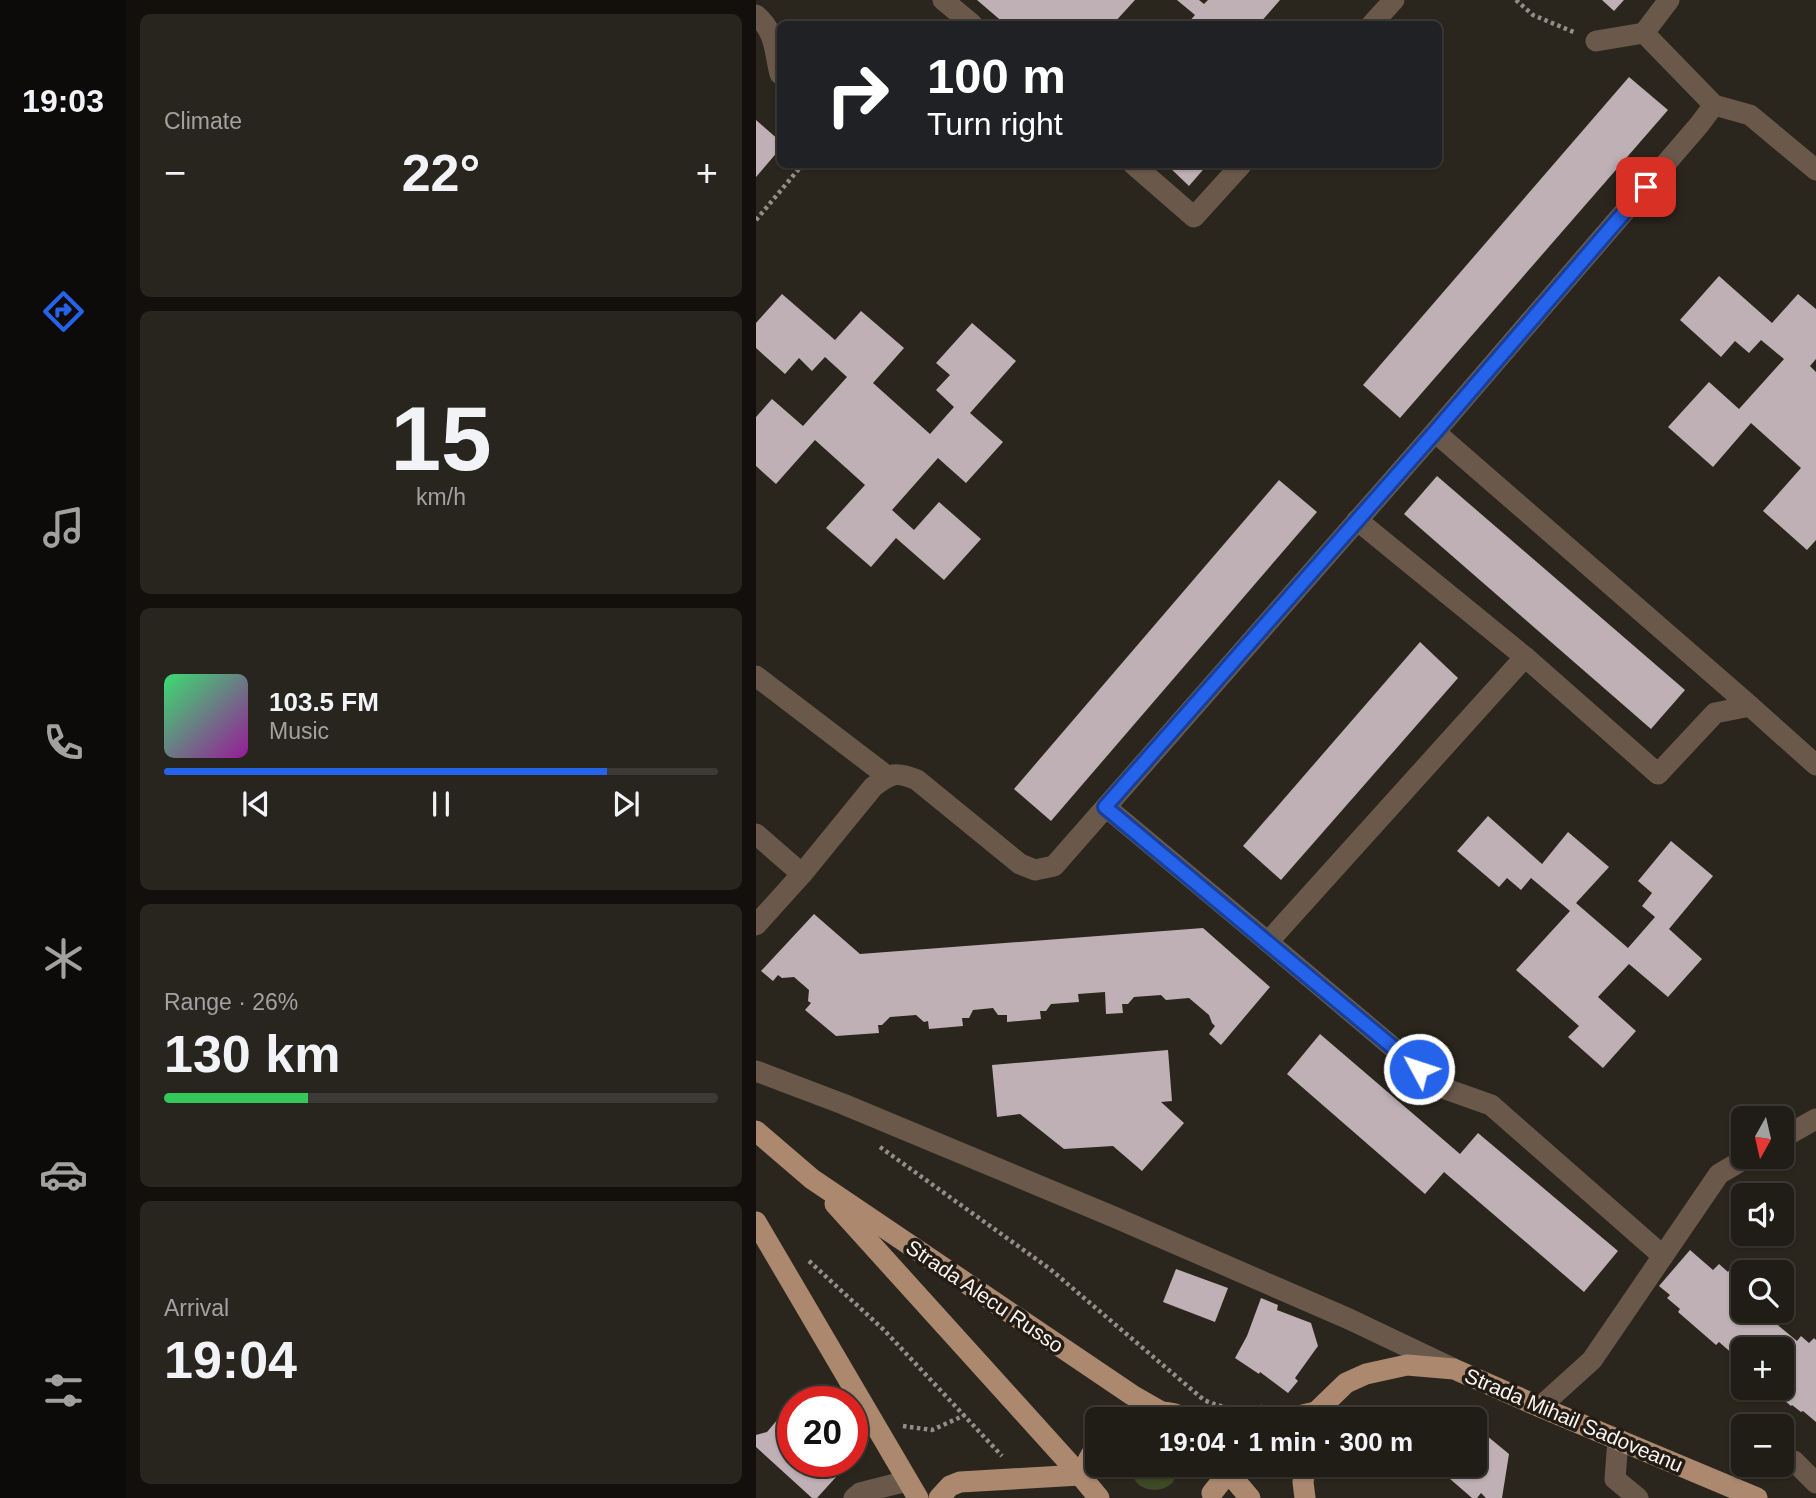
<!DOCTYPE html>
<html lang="en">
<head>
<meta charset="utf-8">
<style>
	:root { --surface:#201c16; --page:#28251f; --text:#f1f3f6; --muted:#a2a1a1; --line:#3d3a35; --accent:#2563eb }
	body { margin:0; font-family:Arial,sans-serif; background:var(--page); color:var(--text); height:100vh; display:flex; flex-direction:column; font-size:26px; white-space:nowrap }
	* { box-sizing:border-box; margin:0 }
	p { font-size:23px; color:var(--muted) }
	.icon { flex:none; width:38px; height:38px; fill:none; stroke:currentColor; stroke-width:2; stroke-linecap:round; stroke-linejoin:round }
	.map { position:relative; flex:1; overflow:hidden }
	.details { display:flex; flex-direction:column; gap:14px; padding:14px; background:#120f0c; width:630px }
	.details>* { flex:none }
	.guide { position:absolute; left:21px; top:21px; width:665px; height:147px; border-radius:10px; box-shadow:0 2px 5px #0004,0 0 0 2px var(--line); background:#202124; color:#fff; overflow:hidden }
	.needle { width:46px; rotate:188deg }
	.controls { position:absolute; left:975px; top:1106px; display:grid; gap:14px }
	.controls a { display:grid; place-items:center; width:63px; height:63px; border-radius:10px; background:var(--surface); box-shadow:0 2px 5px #0004,0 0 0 2px var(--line); font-size:35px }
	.speed { position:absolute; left:21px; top:1386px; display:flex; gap:14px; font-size:35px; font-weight:700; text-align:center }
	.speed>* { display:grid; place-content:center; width:91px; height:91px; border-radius:50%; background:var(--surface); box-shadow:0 2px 5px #0004,0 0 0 2px var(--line); line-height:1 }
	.speed .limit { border:10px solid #d22; background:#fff; color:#111 }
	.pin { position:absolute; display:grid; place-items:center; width:60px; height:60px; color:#fff; margin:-30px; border-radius:14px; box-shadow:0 4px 10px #0006 }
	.me { position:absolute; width:77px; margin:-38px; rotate:310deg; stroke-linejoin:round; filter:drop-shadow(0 0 5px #0008) }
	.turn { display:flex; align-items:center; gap:24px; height:147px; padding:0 35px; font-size:32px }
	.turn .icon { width:91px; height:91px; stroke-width:2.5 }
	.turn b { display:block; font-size:49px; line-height:60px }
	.big { font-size:52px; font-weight:700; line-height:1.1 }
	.details .card { flex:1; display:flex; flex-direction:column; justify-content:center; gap:10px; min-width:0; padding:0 24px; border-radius:10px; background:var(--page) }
	.details .dial { align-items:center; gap:0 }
	.dial b { font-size:91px; line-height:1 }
	.song { display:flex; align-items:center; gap:21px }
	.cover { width:84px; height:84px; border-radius:10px; background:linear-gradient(135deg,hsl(140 70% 55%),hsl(300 70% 35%)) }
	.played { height:7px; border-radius:4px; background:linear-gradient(90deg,var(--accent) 80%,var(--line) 80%) }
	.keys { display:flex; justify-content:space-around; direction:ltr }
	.heat { display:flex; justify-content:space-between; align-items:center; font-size:38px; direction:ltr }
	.charge { height:10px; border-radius:5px; background:linear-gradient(90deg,#34c759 26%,var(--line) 0) }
	.trip { position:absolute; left:329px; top:1407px; width:402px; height:70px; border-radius:10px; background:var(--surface); box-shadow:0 2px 5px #0004,0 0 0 2px var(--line); font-weight:700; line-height:70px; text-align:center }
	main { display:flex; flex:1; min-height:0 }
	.tabs { display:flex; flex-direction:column; width:126px; justify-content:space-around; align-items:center; background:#0d0b09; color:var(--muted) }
	.tabs .icon { width:49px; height:49px }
	.tabs .current { color:var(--accent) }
	.tabs b { font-size:32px; color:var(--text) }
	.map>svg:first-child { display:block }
</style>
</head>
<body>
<main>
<nav class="tabs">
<b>19:03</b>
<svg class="icon current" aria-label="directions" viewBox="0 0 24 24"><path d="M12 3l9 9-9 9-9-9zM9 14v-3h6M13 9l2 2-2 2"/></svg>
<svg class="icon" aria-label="music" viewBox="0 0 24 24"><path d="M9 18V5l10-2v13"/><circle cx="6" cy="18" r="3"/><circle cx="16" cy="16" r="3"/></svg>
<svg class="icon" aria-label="phone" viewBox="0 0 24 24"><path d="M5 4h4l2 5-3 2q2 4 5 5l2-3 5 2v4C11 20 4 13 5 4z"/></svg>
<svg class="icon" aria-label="climate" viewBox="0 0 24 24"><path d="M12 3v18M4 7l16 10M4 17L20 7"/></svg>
<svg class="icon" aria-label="car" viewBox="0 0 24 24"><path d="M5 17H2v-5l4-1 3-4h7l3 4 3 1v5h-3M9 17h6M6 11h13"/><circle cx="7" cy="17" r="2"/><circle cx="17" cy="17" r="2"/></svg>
<svg class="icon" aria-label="filters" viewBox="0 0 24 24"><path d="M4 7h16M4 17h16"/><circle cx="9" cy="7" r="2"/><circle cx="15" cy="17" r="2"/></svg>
</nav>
<section class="details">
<div class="card"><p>Climate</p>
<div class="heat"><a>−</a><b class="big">22°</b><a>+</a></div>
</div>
<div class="card dial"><b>15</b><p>km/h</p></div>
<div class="card">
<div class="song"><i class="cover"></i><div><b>103.5 FM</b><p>Music</p></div></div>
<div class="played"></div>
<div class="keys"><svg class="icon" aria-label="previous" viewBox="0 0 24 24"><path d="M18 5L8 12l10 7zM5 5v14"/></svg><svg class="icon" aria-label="pause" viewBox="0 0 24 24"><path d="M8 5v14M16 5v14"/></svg><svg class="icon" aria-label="next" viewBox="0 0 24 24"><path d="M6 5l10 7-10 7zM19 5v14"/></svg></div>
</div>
<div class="card"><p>Range · 26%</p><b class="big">130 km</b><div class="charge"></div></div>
<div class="card"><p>Arrival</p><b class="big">19:04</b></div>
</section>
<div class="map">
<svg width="1060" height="1498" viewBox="0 0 1060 1498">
	<rect width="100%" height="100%" fill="#2b261d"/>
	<path fill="#3e4925" d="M378 1465H419C429 1498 368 1498 378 1465Z"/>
	<g fill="#beb0b4">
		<polygon points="221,0 379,0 357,24 249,24"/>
		<polygon points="421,0 443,0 448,4 452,0 524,0 503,24 431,24 439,15"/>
		<polygon points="846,0 868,0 858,11"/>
		<polygon points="873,77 912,110 644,418 607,385"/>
		<polygon points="0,120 24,141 24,149 0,177"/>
		<polygon points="410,164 452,164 433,186"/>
		<polygon points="963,276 1016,323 1042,294 1060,309 1060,359 1054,366 1060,372 1060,540 1051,550 1007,511 1045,468 995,423 957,467 912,427 953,382 983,409 1028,359 1005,340 993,353 979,341 965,357 924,320"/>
		<polygon points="26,294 79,340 105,311 148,348 117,383 174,434 198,407 180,390 194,375 180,363 216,323 260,361 214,413 247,442 210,483 182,458 136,510 158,530 183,502 225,539 188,580 140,538 115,567 70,528 109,485 59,440 20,484 0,466 0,417 16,399 47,426 91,377 69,357 56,371 43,358 29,374 0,348 0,323"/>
		<polygon points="681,476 929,690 895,729 648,514"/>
		<polygon points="523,480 561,512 295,821 258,789"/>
		<polygon points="664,642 702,678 525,880 487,846"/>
		<polygon points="732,816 786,864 812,832 853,867 820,903 872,948 899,917 886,906 896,893 882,881 915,841 957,876 913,929 946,959 912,997 873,964 842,997 880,1031 847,1068 812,1037 823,1026 760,970 814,911 775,878 765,890 751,878 743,887 701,851"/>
		<polygon points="58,914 104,954 447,928 514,987 465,1045 453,1034 459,1026 456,1023 453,1015 433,998 410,1000 405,995 378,997 372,1004 366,1004 367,1013 350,1014 349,992 322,994 323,1002 295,1004 290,1011 284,1011 285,1019 251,1022 251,1015 242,1015 237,1008 217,1010 213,1018 206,1018 207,1026 173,1029 172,1021 168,1022 160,1015 134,1017 126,1025 122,1025 123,1033 80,1036 49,1010 55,1003 52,1001 53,990 38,977 26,978 22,975 17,981 5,971"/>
		<polygon points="564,1034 704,1154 722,1133 862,1251 828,1292 688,1172 669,1194 531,1074"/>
		<polygon points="412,1050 416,1101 405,1102 428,1123 386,1171 357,1146 308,1149 264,1114 241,1117 236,1065"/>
		<polygon points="934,1250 957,1270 963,1264 972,1272 975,1267 987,1278 987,1311 1005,1311 1041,1341 1045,1336 1053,1343 1058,1338 1060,1340 1060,1422 1047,1411 1045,1412 1036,1405 1035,1406 1016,1390 1015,1392 1010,1388 1026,1388 1026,1349 987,1349 987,1356 981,1351 978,1355 963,1342 960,1345 922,1312 924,1309 911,1298 914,1295 903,1286"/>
		<polygon points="420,1269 472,1288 459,1322 407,1302"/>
		<polygon points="505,1298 522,1305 521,1310 555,1323 562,1346 539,1378 542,1381 532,1393 504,1372 503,1374 479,1358 491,1336"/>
		<polygon points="662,1405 699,1409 711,1419 641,1419 633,1412"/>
		<polygon points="22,1419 37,1433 37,1461 63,1461 80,1477 61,1498 56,1498 0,1447 0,1435 11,1432"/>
		<polygon points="719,1426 753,1454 746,1498 730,1498 725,1493 721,1498 716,1498 678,1465 719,1465"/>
	</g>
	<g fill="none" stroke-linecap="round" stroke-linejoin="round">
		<g stroke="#938f88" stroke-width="4.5" stroke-dasharray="3.5 3.5" stroke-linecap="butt">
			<polyline points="760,0 777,15 820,33"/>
			<polyline points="0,220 47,164"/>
			<path d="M124 1147 294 1269 448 1400C468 1409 485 1410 506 1407L508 1409"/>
			<polyline points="53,1261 128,1330 246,1456"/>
			<polyline points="147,1426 176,1430 209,1415"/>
		</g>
		<g stroke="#6a584b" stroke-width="21">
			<polyline points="187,0 216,24"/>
			<path d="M0 15C20 32 18 50 24 74"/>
			<polyline points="616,24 638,0"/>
			<polyline points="888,33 913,0"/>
			<polyline points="840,41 888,33 958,105 994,115 1060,170"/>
			<polyline points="377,164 438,217 486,164"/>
			<polyline points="679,432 994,706"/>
			<polyline points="601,520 769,657"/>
			<polyline points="0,676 131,776"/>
			<polyline points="350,807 512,942 769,657 902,774 959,713 994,706 1060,765"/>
			<polyline points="0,834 46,874"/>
			<path d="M0 925 46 874 117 787C135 773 140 771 161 780L264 864 279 870 298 866 679 432 943 125 958 105"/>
			<polyline points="512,942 684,1087 735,1105 907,1256"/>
			<polyline points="0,1071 87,1104 358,1217 593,1319 696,1368"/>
			<polyline points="1026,1138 1060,1119"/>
			<polyline points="784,1407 836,1360 963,1174 992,1157"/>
			<polyline points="862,1439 859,1479 882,1498"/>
			<polyline points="1038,1461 1060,1483"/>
			<polyline points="98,1498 104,1493 151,1481"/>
		</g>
		<g stroke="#ac886e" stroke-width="21">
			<polyline points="0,1131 56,1179 376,1395 404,1411"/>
			<polyline points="79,1204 324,1475 343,1498"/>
			<polyline points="0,1222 162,1498"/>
			<path d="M371 1419C391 1411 411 1408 431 1419"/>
			<polyline points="528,1419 560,1412"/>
			<polyline points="549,1419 560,1412 590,1383 610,1374 651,1365 698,1369 784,1407 1001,1498"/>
			<polyline points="466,1465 494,1498"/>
			<polyline points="324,1475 341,1444"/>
			<polyline points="456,1493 472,1473 483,1465"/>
			<polyline points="183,1498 194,1486 204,1482 324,1475"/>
			<polyline points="549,1498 547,1482 550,1465"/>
		</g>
	</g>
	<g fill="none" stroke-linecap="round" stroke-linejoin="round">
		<g stroke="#184099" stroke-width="18">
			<polyline id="route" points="663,1069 349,807 679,432 890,187"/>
		</g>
		<use href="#route" stroke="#2563eb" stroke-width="12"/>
	</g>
	<g text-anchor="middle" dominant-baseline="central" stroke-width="7" stroke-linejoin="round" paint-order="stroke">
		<g font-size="21" fill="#f8f4ef" stroke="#221c14">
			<text transform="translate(229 1296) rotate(34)">Strada Alecu Russo</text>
			<text transform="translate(818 1420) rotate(23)">Strada Mihail Sadoveanu</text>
		</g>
	</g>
</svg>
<div class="controls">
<a><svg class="needle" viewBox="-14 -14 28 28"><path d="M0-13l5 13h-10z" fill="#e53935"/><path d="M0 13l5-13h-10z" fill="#a2a1a1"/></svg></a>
<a><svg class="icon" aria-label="sound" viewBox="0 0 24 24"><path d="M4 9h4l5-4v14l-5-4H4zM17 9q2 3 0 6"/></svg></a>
<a><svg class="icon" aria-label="search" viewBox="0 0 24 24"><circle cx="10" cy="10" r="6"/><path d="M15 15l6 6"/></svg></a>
<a>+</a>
<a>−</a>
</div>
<div class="speed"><div class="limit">20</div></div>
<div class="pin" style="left:890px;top:187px;background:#d93025"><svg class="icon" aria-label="arrive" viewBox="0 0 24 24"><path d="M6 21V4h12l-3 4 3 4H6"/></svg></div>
<svg class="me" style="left:663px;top:1069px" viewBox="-20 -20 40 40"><circle r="17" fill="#2563eb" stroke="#fff" stroke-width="3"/><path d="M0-11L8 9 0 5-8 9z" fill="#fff"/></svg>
<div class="trip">19:04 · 1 min · 300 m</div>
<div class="guide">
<div class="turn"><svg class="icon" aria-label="right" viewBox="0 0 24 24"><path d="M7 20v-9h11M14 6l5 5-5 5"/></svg><div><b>100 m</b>Turn right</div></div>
</div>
</div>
</main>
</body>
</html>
